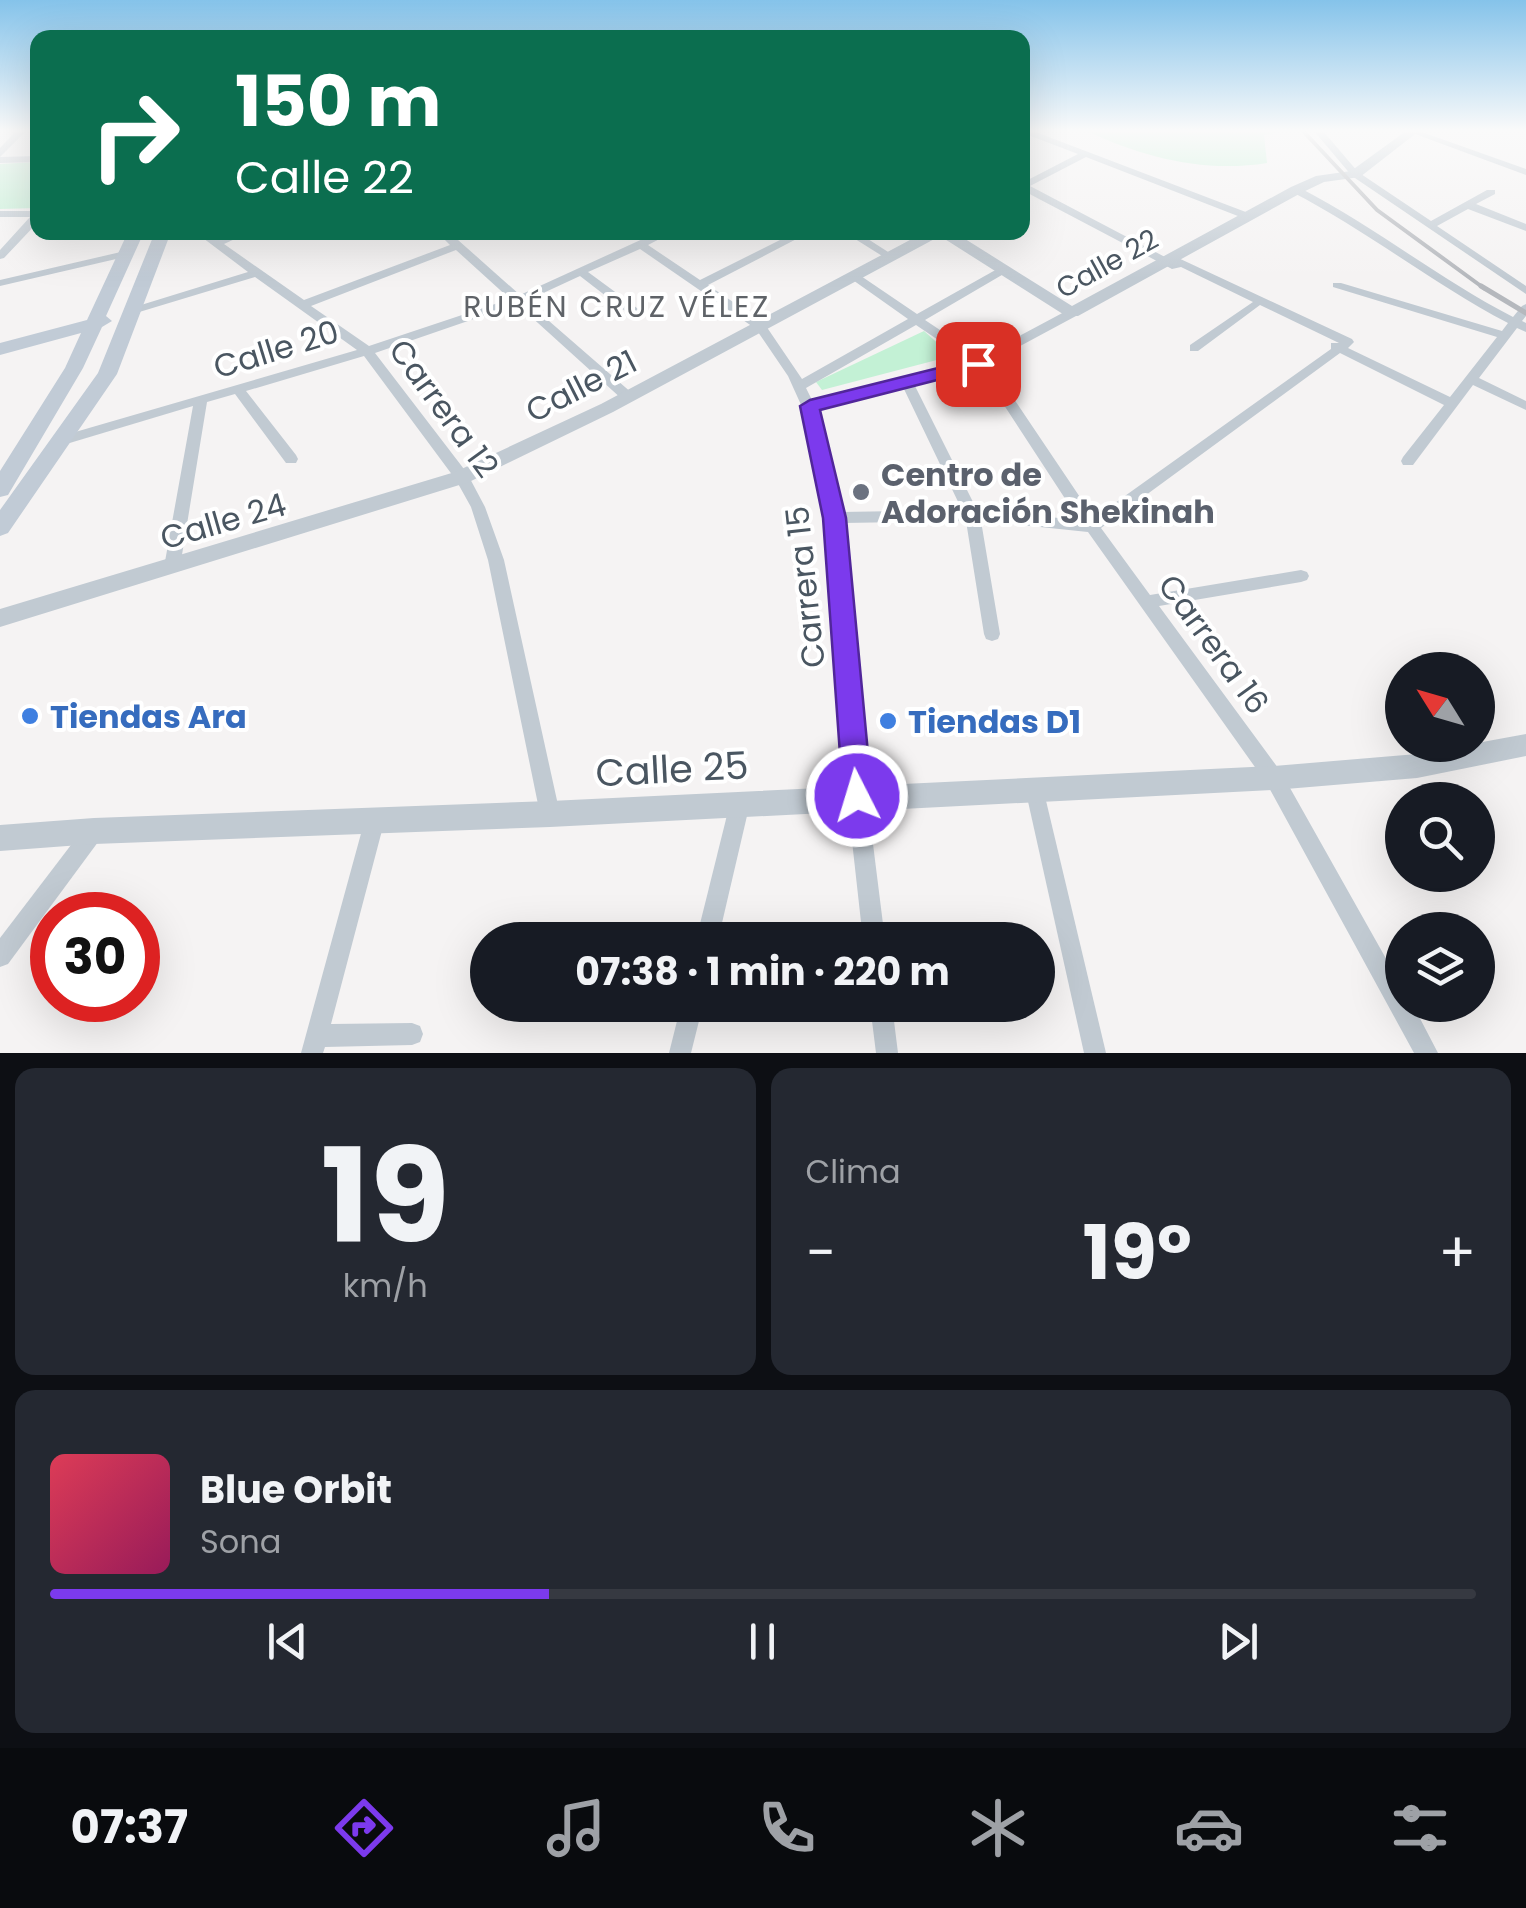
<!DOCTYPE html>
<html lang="es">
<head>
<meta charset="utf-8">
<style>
	:root { --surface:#171b24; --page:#242831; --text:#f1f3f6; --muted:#9ea1a6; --line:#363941; --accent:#7c3aed }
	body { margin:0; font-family:Poppins,sans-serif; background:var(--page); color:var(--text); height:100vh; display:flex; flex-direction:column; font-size:38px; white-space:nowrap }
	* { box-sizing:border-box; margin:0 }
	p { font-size:32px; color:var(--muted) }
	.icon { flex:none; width:55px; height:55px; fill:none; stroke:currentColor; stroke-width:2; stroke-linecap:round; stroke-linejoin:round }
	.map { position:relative; height:1053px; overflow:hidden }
	.sheet { display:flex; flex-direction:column; gap:15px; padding:15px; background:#0d0f14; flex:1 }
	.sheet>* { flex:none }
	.banner { position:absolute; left:30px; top:30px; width:1000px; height:210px; border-radius:20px; box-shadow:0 10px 40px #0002; background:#0b6e4f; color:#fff; overflow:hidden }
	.needle { width:65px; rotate:307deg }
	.buttons { position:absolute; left:1385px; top:652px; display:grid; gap:20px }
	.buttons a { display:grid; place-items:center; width:110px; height:110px; border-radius:50%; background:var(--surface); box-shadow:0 10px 40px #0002; font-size:50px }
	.speed { position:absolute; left:30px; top:892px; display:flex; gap:20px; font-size:50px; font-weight:700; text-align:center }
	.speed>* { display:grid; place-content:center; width:130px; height:130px; border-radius:50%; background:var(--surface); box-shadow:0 10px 40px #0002; line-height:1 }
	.speed .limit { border:15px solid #d22; background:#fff; color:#111 }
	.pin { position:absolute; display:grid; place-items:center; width:85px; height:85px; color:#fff; margin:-42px; border-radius:20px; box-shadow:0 5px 15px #0006 }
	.me { position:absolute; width:110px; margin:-55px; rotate:355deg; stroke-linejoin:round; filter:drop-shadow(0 0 8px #0008) }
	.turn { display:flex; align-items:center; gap:35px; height:210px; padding:0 40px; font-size:45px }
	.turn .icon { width:130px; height:130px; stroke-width:2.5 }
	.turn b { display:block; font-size:70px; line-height:85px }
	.big { font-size:75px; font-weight:700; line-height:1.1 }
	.sheet .widget { flex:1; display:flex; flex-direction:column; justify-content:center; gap:15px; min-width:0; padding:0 35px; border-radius:20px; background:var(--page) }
	.sheet .dial { align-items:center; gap:0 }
	.dial b { font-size:130px; line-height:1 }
	.song { display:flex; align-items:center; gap:30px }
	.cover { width:120px; height:120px; border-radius:15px; background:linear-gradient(135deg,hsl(350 70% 55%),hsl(330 70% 35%)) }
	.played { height:10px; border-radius:5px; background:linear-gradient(90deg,var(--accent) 35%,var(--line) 35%) }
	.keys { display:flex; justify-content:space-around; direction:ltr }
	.heat { display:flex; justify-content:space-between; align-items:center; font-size:55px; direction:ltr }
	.sheet .tiles { flex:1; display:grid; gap:15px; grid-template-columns:1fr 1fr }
	.widget:last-child { grid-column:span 2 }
	.trip { position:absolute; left:470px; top:922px; width:585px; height:100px; border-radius:50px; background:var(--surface); box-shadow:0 10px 40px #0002; font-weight:700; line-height:100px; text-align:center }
	.dock { display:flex; height:160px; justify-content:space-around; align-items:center; background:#090b0e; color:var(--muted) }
	.dock .icon { width:70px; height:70px }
	.dock .selected { color:var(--accent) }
	.dock b { font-size:45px; color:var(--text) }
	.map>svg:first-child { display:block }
</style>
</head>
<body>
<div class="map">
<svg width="1526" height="1053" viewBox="0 0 1526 1053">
	<rect width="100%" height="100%" fill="#f5f3f3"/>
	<g fill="#c3f1d5">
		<path d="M1087 131H1282L1264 135 1267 163C1205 173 1144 158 1087 131Z"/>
		<polygon points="37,162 37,208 0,209 0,164"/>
		<polygon points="924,331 952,356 822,390 816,382"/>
	</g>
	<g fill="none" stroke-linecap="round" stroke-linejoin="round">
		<g fill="#c1cad2" fill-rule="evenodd">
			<polygon points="16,131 26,131 0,157 0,148"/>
			<path d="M1022 131H1033L1251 214V218H1243L1086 157 1030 186 1165 257 1174 256 1352 339 1354 342 1348 348 1450 397 1497 337 1333 287V283H1341L1502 331 1508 323C1433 284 1368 231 1292 192V188H1300C1374 226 1439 279 1513 317L1522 306 1526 304V316L1522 321 1526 323V332L1517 328 1479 378 1526 401V410L1473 385 1413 465H1403L1401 461 1403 457 1444 405 1340 353 1101 528 1150 595 1301 570 1307 572 1309 576 1307 580 1301 582 1159 606 1281 772 1402 987V1005H1413L1438 1053H1414L1267 784 1088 532 981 521 1000 634 998 639 992 641 986 639 984 634 966 521 843 523 867 796 885 940H863L847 796 828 518 802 407 788 376 756 329 640 249 588 272 641 311V317H633L580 276 526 301 633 394 635 397 633 400H623L517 304 375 353 467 473 485 507 504 560 560 814 557 821 550 824 543 821 540 814 488 560 471 507 456 480 364 356 246 391 296 455 298 459 296 463H286L235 394 207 402 180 567 178 571H166L164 567 193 406 63 445 56 440 58 437 357 350 255 277 136 313H128V309L248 272 195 232H208L217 239 234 232H250L224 244 304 300 450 245 437 232H449L520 295 658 232H673L648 245 700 280 796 232H810L708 285 764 323 802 379 908 319 850 278V274H858L917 314 999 268H1007V272L925 320 961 344 976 359 1068 310H1076V316L983 366 1010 393 1094 518 1331 349V343H1339L1260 305 1198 351H1190V345L1253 302 1181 267 1172 269 1022 190V183L1078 154 1023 133ZM456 250 510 299 369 346 311 306ZM916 325 953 350 965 363 813 402 806 388ZM972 369 1000 399 1079 520 977 510 914 384ZM903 387 962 510 841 512 816 410Z"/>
			<polygon points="1314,131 1323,131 1358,172 1431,221 1487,190 1495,190 1495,194 1476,204 1526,224 1526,231 1468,209 1437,226 1526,286 1526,294 1352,176"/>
			<polygon points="1407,131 1419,131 1526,169 1526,175"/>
			<polygon points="38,156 38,162 0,163 0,157"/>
			<polygon points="0,211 38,211 38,222 4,258 0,259 0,250 30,217 0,217"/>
			<polygon points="844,232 857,232 896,257 887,259"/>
			<polygon points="125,251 130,254 129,256 0,286 0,280"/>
			<polygon points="1034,779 1041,782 1043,788 1106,1053 1084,1053 1025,788 1027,782"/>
			<polygon points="740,794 747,796 750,803 718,940 696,940 730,803 733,796"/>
			<polygon points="375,809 382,812 385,819 331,1024 412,1023 420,1026 423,1034 420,1042 412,1045 325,1047 323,1053 301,1053 365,819 368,812"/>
			<polygon points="94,821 101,824 104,831 101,838 8,964 0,967 0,938 87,824"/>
			<polygon points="681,1005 703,1005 691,1053 669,1053"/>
			<polygon points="870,1005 892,1005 898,1053 876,1053"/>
		</g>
		<g fill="#c1cad2" fill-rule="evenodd">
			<polygon points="1406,131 1419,131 1360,177 1324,182 1301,193 1078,316 1066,316 940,236 613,412 469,482 0,627 0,609 455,472 601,404 925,232 954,232 1072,306 1291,187 1316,176 1351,171"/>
			<polygon points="1526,734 1526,756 1417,778 1274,790 550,827 94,844 0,851 0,825 94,818 550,801 1274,766 1417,754"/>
		</g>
		<g fill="#c1cbd6" fill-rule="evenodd">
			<polygon points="128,232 144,232 106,316 112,321 102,327 83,368 8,495 0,497 0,471 65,368 81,333 0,355 0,343 87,320"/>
			<polygon points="155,232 171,232 117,374 8,533 0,536 0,510 98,373"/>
		</g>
		<polyline stroke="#b5b8bd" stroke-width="4" points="1303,131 1377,210 1485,289"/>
		<polyline stroke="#b5b8bd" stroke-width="5" points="1481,286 1526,313"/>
	</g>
	<linearGradient id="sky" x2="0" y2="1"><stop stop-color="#85c3ea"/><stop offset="0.47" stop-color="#fafafa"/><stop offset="1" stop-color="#fafafa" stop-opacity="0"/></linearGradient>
	<rect width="1526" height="278" fill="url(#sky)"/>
	<polygon fill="#7c3aed" stroke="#51269a" stroke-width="2.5" points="978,358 984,359 984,368 820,410 846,518 872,796 867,806 857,810 847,806 843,796 823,518 800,406 810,400"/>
	<circle fill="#6b7280" stroke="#fff" stroke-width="4" cx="861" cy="492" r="10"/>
	<g fill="#3f7fe0" stroke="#fff" stroke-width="4">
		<circle cx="30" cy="716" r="10"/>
		<circle cx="888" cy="721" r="10"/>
	</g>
	<g text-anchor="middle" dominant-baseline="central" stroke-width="8" stroke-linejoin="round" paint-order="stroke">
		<g font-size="28" fill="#4a5661" stroke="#fff">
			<text transform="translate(1107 264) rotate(-29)">Calle 22</text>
		</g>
		<g font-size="30" letter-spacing="2.5" fill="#5f6368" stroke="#fff">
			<text x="617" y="306">RUBÉN CRUZ VÉLEZ</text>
		</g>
		<g font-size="32" fill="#4a5661" stroke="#fff">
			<text transform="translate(276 349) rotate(-17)">Calle 20</text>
			<text transform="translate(581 386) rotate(-27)">Calle 21</text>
			<text transform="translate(444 408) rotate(54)">Carrera 12</text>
			<text transform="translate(223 521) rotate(-16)">Calle 24</text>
			<text transform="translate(805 587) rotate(-96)">Carrera 15</text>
			<text transform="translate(1214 644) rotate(54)">Carrera 16</text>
		</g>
		<g font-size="32" font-weight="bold" fill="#5b616d" stroke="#fff" text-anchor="start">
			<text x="881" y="474">Centro de<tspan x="881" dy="37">Adoración Shekinah</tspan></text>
		</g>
		<g font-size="32" font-weight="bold" fill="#366cbe" stroke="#fff" text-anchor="start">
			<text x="50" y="716">Tiendas Ara</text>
			<text x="908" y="721">Tiendas D1</text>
		</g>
		<g font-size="38" fill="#4a5661" stroke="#fff">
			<text transform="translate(672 769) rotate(-3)">Calle 25</text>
		</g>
	</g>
</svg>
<div class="buttons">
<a><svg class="needle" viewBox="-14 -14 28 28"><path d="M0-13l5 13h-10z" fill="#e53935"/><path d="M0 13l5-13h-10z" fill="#9ea1a6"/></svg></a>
<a><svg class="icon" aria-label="search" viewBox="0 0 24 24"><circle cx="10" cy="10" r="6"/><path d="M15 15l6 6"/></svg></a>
<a><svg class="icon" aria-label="layers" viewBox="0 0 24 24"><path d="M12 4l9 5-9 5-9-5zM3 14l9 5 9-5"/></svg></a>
</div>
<div class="speed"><div class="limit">30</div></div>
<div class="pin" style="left:978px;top:364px;background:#d93025"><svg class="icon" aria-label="arrive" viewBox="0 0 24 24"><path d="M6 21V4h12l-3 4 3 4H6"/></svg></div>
<svg class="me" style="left:857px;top:796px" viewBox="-20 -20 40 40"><circle r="17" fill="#7c3aed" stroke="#fff" stroke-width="3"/><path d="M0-11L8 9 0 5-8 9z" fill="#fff"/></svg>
<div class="trip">07:38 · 1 min · 220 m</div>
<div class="banner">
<div class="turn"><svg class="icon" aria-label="right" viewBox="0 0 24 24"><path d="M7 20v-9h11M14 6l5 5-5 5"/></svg><div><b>150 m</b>Calle 22</div></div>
</div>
</div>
<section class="sheet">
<div class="tiles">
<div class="widget dial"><b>19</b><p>km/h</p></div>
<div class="widget"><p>Clima</p>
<div class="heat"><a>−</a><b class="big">19°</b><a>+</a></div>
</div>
<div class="widget">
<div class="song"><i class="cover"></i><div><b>Blue Orbit</b><p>Sona</p></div></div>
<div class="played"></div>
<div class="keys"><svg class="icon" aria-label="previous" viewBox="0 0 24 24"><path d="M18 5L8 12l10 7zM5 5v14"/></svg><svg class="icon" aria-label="pause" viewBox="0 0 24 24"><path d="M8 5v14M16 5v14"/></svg><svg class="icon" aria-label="next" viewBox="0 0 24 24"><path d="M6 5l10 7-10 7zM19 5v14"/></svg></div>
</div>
</div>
</section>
<nav class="dock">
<b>07:37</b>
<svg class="icon selected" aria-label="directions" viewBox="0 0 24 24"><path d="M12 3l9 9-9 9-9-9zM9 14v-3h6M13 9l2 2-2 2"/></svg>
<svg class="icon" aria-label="music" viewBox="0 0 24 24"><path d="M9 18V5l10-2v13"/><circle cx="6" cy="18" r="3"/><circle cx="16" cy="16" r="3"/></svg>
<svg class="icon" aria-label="phone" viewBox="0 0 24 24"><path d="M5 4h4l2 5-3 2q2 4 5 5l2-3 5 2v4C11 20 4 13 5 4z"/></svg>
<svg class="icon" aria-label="climate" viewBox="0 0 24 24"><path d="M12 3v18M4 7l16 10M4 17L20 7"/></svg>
<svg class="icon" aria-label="car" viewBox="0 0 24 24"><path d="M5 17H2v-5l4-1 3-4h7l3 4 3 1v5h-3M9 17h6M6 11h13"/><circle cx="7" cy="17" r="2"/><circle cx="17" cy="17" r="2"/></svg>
<svg class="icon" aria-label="filters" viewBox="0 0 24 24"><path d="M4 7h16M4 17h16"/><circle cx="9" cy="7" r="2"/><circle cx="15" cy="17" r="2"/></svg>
</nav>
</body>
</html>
